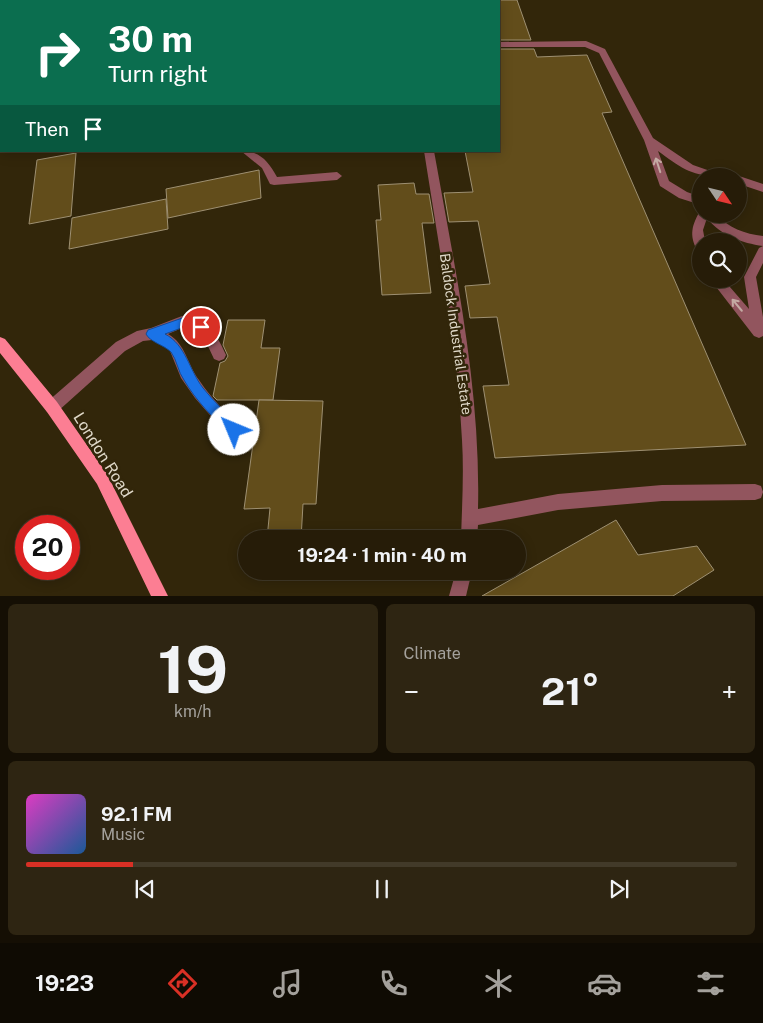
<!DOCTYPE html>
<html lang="en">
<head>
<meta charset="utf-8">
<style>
	:root { --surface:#261c08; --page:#2e2512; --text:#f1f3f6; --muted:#a4a19c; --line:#423a29; --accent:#d93025 }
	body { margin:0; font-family:"Public Sans",sans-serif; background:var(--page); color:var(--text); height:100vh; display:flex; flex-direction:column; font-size:19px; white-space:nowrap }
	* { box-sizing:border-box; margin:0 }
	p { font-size:16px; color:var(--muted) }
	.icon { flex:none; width:28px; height:28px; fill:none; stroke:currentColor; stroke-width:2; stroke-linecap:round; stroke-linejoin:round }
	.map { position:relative; height:596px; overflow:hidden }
	.side { display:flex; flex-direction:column; gap:8px; padding:8px; background:#150f04; flex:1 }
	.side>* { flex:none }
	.banner { position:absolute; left:0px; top:0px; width:500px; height:152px; box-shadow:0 2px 12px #0003,0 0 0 1px var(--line); background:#0b6e4f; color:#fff; overflow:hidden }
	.needle { width:32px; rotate:125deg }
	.controls { position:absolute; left:692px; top:168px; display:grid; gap:10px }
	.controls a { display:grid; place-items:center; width:55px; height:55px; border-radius:50%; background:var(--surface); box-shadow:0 2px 12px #0003,0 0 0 1px var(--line); font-size:25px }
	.speed { position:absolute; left:15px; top:515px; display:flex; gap:10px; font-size:25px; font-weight:700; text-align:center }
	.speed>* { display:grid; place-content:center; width:65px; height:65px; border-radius:50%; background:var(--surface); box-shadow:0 2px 12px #0003,0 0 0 1px var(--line); line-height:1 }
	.speed .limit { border:8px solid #d22; background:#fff; color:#111 }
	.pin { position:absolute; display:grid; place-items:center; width:42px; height:42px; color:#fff; margin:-21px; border:2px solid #fff; border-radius:50%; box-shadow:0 1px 5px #0007 }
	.me { position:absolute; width:55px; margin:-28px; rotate:315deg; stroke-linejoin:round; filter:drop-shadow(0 0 4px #0008) }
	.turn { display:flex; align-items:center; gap:18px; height:105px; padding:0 25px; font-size:22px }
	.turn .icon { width:65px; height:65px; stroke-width:2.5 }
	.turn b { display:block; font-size:35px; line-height:42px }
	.then { display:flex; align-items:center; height:48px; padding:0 25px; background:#0003; gap:10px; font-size:19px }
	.big { font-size:38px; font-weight:700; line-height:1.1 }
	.side .tile { flex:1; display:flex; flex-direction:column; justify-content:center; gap:8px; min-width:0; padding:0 18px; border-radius:8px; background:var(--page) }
	.side .dial { align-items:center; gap:0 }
	.dial b { font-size:65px; line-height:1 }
	.song { display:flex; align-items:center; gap:15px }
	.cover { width:60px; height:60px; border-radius:8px; background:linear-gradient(135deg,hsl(310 70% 55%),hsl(210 70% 35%)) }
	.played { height:5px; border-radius:2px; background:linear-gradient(90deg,var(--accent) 15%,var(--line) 15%) }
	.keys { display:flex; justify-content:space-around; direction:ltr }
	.heat { display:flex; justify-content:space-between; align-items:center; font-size:28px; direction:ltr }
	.side .tiles { flex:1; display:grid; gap:8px; grid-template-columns:1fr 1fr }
	.tile:last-child { grid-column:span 2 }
	.trip { position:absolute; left:238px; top:530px; width:288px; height:50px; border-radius:25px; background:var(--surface); box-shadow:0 2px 12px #0003,0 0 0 1px var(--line); font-weight:700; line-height:50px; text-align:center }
	.tab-bar { display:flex; height:80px; justify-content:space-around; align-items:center; background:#0f0b03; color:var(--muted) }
	.tab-bar .icon { width:35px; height:35px }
	.tab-bar .active { color:var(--accent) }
	.tab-bar b { font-size:22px; color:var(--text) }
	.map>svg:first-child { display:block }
</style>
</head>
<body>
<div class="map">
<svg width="763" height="596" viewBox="0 0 763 596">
	<rect width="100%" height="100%" fill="#32260a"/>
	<g fill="#624d1b" stroke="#9e9072">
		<polygon points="499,0 517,0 531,40 499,40"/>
		<polygon points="499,49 534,49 537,57 587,55 612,112 602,113 746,445 495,458 483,386 509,385 497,317 470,318 465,286 490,284 478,221 449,222 444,193 473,192 465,151 499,151"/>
		<polygon points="76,153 71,216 29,224 37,160"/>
		<polygon points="259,170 261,198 168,218 166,189"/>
		<polygon points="414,183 416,194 429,194 434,223 422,223 431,293 382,295 376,220 381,220 378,185"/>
		<polygon points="166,199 168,229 69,249 72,218"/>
		<polygon points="228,320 265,320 261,348 280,348 273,400 217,400 213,396 220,363 225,361 228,356 223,345"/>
		<polygon points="259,400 323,401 316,504 303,504 301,539 267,539 270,508 244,509"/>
		<polygon points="616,520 638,555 697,546 714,570 673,596 482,596"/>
	</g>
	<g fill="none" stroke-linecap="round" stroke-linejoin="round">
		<g fill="#92555e" fill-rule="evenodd">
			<polygon points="229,0 237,0 238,1 230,1"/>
			<rect x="402" y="0" width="8" height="1"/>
			<path d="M586 41 605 49 653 138 693 165 716 173 717 176C690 176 679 166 658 151L669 181 687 192 701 197V205L679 198 660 186 644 140 599 53 585 47H499V42Z"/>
			<rect x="0" y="86" width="1" height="7"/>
			<rect x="0" y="142" width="1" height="6"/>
			<path d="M241 151C260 151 268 161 277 177L337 172 342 176 337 180 274 185 270 184 262 168Z"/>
			<path d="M424 151H434C455 269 481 388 478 509L558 494 662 485 755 484 761 486 763 492 761 498 755 500 662 501 558 510 478 525 477 539H461C462 506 464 473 462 440 457 343 439 247 424 151Z"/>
			<polygon points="739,176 763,184 763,192 739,184"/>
			<path d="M700 211 701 214H716C728 228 745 234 763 236V246C742 243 721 236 707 218L703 230 705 241H701V252L697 250C689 235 692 225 700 211Z"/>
			<polygon points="763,246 763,263 756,277 763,317 763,336 759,338 754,336 710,279 723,279 749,309 744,277 759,248"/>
			<path d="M182 316C208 318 216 333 226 355L224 359 219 361 214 359 207 344 192 328H182L168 334C186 344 187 364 199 380 213 401 231 418 249 434L251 439 249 444 244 446 239 444 223 430 195 398 181 378 170 351 162 344 152 340 143 341 125 351 57 412 52 414 47 412 45 407 47 402 116 342 137 331 151 328Z"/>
			<polygon points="456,571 472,571 466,596 449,596"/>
		</g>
		<polygon fill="#fc7e93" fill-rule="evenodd" points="0,337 5,339 57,402 107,474 168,596 151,596 97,484 47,412 0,353"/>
	</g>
	<defs><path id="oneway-shaft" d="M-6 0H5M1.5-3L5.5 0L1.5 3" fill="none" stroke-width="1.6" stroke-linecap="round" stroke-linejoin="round" transform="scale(1.25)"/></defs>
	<g stroke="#c4aaa3">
		<use href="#oneway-shaft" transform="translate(658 165) rotate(-108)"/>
		<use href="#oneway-shaft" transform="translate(737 305) rotate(-130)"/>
	</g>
	<path fill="#1a73e8" stroke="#114b97" d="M188 316 205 323 207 327 205 330 201 332 187 326 165 334C186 345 189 370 203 388 213 401 227 413 238 425L240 430 238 434 234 436 229 434C213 417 196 401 184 380 178 372 177 360 171 352 164 345 150 342 146 334L148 330Z"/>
	<g text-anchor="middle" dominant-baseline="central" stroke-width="5" stroke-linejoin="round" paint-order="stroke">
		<g font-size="14" fill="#dfd8c8" stroke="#32260a">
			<text transform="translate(456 334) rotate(82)">Baldock Industrial Estate</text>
		</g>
		<g font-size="16" fill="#dfd8c8" stroke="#32260a">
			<text transform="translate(103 455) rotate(58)">London Road</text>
		</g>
	</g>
</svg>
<div class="controls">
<a><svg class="needle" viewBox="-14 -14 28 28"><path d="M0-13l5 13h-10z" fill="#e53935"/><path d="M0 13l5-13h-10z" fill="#a4a19c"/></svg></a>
<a><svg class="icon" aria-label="search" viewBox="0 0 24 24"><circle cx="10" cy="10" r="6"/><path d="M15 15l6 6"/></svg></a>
</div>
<div class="speed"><div class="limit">20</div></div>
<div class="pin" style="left:201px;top:327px;background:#d93025"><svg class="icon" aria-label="arrive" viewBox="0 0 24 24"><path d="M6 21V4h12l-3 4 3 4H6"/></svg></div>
<svg class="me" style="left:234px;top:430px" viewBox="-20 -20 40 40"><circle r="19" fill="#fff"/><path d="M0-13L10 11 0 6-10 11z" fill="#1a73e8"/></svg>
<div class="trip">19:24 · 1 min · 40 m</div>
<div class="banner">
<div class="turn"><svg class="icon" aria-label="right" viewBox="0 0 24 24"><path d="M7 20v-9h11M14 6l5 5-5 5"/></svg><div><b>30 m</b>Turn right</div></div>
<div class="then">Then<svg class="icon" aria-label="arrive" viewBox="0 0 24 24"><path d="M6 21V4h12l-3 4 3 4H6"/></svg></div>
</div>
</div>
<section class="side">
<div class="tiles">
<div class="tile dial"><b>19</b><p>km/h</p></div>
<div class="tile"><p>Climate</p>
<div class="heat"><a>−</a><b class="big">21°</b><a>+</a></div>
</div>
<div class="tile">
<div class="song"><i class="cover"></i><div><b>92.1 FM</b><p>Music</p></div></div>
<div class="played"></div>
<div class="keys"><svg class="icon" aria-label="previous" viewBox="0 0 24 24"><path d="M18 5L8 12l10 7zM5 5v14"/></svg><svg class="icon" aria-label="pause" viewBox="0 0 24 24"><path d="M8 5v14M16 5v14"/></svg><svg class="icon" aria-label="next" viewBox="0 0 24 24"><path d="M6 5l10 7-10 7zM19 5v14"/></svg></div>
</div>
</div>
</section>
<nav class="tab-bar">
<b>19:23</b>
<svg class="icon active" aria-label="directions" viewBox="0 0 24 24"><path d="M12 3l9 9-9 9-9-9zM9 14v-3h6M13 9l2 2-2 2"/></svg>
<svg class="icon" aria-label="music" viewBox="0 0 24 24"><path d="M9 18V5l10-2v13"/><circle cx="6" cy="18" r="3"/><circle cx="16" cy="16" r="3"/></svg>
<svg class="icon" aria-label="phone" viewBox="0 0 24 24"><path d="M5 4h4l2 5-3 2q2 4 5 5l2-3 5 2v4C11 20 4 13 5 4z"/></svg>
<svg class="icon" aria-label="climate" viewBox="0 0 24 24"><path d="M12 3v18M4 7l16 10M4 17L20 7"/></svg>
<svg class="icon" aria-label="car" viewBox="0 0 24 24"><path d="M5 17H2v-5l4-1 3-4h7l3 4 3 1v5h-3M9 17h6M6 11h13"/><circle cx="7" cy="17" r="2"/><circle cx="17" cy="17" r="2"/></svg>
<svg class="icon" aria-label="filters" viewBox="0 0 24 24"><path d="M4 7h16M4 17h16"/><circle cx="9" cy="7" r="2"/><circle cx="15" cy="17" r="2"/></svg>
</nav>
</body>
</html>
